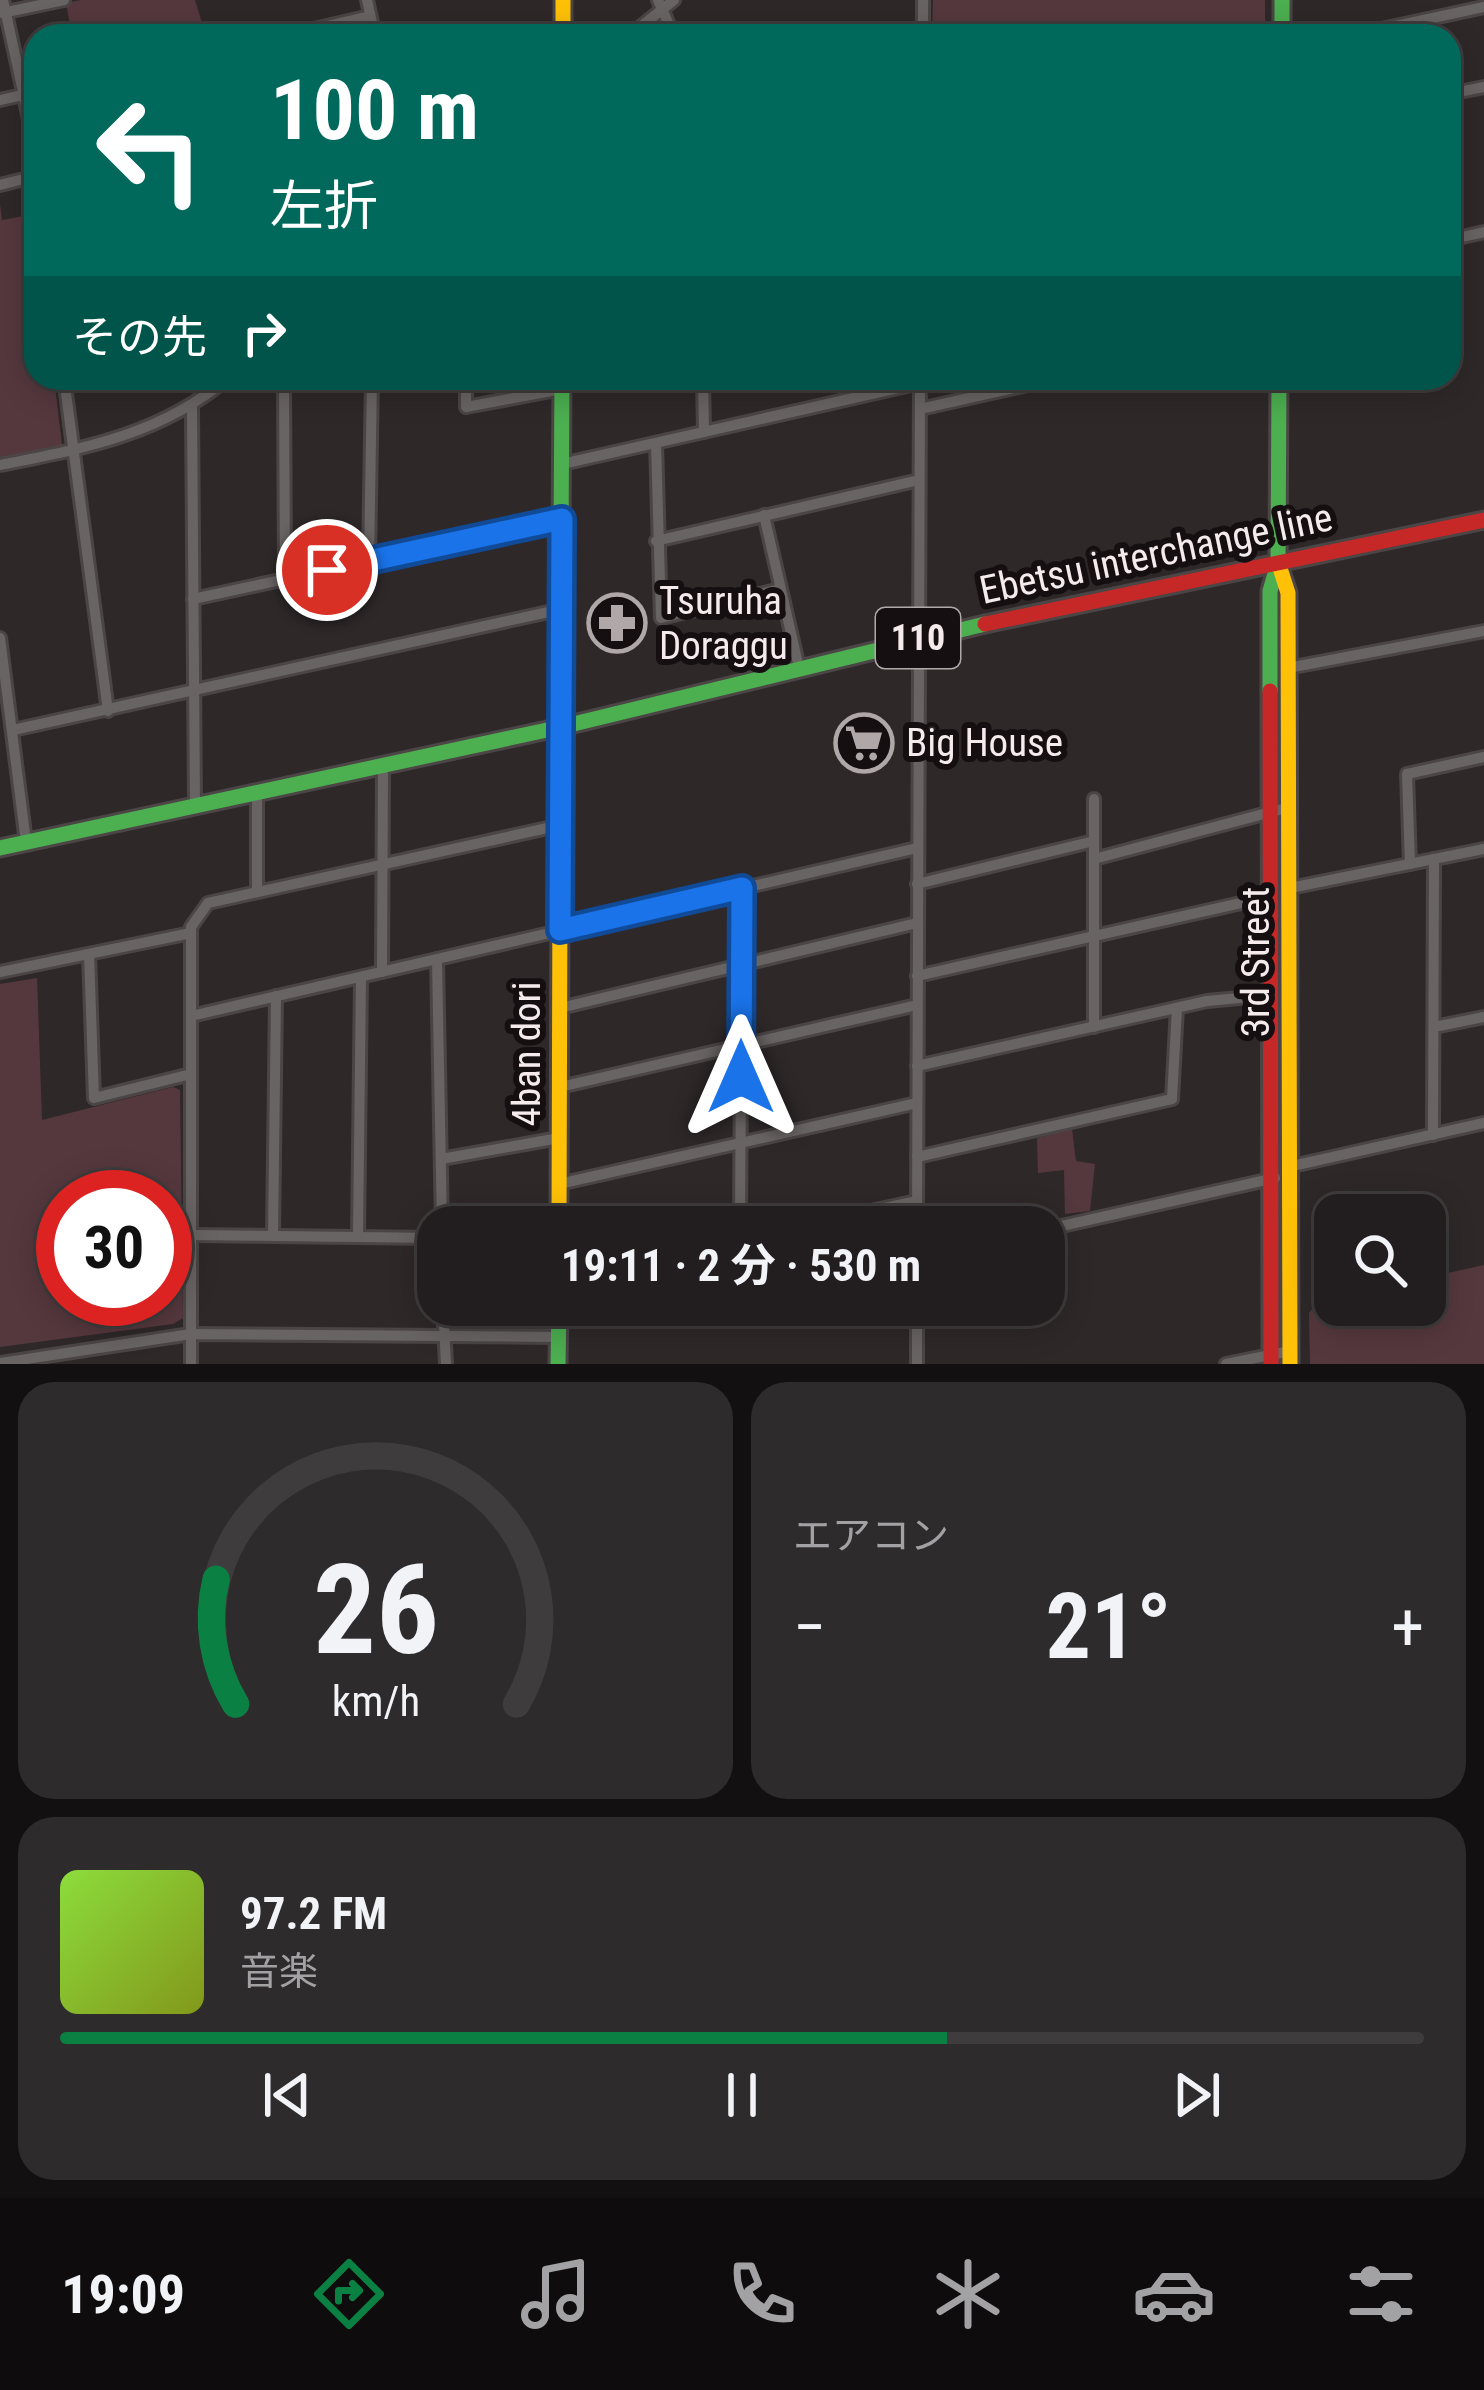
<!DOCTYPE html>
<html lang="ja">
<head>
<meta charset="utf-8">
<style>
	:root { --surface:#221e1f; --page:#2e2b2c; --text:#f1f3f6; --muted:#a2a2a4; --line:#3f3c3d; --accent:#0b8043 }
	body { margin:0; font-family:"Roboto Condensed","Noto Sans JP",sans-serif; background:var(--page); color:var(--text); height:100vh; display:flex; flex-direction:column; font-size:45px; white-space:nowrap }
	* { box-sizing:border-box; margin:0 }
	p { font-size:39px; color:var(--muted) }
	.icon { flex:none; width:66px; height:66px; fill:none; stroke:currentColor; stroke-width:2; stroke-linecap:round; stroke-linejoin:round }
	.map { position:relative; height:1364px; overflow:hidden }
	.details { display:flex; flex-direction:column; gap:18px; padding:18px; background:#131011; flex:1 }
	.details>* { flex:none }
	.top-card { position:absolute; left:24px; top:24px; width:1437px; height:366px; border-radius:36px; box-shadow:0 6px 30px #0003,0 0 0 3px var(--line); background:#00695c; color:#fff; overflow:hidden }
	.tools { position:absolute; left:1314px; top:1194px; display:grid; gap:24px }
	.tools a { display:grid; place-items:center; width:132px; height:132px; border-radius:24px; background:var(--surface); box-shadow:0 6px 30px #0003,0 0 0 3px var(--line); font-size:60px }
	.speed { position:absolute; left:36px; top:1170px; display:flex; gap:24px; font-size:60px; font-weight:700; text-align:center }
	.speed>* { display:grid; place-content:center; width:156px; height:156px; border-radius:50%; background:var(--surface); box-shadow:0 6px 30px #0003,0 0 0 3px var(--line); line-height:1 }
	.speed .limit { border:18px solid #d22; background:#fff; color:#111 }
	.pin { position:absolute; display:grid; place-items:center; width:102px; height:102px; color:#fff; margin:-51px; border:6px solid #fff; border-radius:50%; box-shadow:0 3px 12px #0007 }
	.me { position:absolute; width:132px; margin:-66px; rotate:0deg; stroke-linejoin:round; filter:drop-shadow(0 0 9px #0008) }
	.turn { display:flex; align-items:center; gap:42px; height:252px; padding:0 48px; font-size:54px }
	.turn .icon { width:156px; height:156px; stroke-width:2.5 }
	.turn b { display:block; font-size:84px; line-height:102px }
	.then { display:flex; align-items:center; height:114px; padding:0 48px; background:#0003; gap:24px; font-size:45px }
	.big { font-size:90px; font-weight:700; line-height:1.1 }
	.details .widget { flex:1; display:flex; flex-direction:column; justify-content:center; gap:18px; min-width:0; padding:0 42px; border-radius:36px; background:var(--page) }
	.details .dial { align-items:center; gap:0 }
	.dial svg { height:312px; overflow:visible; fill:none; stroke:var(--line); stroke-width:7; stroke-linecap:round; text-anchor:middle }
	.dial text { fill:var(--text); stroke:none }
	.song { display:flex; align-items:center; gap:36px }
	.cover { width:144px; height:144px; border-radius:18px; background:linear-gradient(135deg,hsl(90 70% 55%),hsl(70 70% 35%)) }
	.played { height:12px; border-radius:6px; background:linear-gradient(90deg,var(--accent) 65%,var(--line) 65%) }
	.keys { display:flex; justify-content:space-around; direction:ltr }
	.heat { display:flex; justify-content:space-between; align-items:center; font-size:66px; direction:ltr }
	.details .tiles { flex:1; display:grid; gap:18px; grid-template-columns:1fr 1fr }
	.widget:last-child { grid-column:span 2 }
	.trip { position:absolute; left:417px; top:1206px; width:648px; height:120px; border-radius:36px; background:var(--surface); box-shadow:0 6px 30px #0003,0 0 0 3px var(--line); font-weight:700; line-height:120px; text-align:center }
	.menu { display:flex; height:192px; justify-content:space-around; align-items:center; background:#0e0c0c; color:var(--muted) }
	.menu .icon { width:84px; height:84px }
	.menu .selected { color:var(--accent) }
	.menu b { font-size:54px; color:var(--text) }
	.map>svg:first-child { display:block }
</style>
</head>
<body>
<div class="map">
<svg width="1484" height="1364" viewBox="0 0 1484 1364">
	<rect width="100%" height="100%" fill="#2e2829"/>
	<g fill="#55383e" fill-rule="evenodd">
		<polygon points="81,0 195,0 206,36 72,36 66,3"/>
		<polygon points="933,0 1265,0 1265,36 932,36"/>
		<polygon points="0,204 2,220 35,214 36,378 54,378 62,445 0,458"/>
		<path d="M37 978 42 1120 173 1087 180 1090 183 1318 173 1324 0 1347V984ZM63 1197H165V1299H63Z"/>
		<polygon points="1072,1129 1076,1161 1095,1164 1090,1211 1065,1214 1064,1170 1038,1173 1037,1138"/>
		<polygon points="1484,1265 1484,1364 1310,1364 1309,1313 1319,1300 1335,1297 1335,1305 1425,1305 1425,1278"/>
	</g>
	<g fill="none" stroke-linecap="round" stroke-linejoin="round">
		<g stroke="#4b4546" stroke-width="16">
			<g id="street">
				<polyline points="3,0 36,151"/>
				<polyline points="367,0 375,36"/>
				<polyline points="658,0 674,36"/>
				<polyline points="2,13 64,0"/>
				<polyline points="284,36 370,16"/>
				<polyline points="629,36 674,0"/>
				<polyline points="923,36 923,0"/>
				<polyline points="1349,36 1484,7"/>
				<polyline points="1449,94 1484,87"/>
				<polyline points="0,100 36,92"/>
				<polyline points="0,185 36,176"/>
				<polyline points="1449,240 1484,232"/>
				<polyline points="64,378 108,711"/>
				<polyline points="284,378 285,579"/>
				<polyline points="466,378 466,407 562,389"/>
				<polyline points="703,378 704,432"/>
				<polyline points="192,408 195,806"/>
				<polyline points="920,409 1059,378"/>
				<polyline points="656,443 661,618 780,589"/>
				<polyline points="562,464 920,383"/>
				<path d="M0 465C85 448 160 435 228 378"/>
				<polyline points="764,515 799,668"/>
				<polyline points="656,541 919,480"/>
				<polyline points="369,561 372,378"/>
				<polyline points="193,599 562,519"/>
				<polyline points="0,638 26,842"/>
				<polyline points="1288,668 1484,631"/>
				<polyline points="13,730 562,609"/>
				<polyline points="257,793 257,892"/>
				<polyline points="1094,859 1290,807"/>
				<polyline points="1410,864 1407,774 1484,757"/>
				<polyline points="917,884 1094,841"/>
				<polyline points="1290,888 1484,849"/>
				<polyline points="89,954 94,1098 191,1074"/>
				<polyline points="437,959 442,1227"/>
				<polyline points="0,972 191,933"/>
				<polyline points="382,972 383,766"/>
				<polyline points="917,976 1272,896"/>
				<polyline points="560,1008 917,923"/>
				<polyline points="191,1016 917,848"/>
				<polyline points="1094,1027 1094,799"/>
				<polyline points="1434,1027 1484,1017"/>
				<polyline points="917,1066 1207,1001 1272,995"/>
				<polyline points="560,1087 917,1005"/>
				<polyline points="1433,1135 1434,859"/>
				<polyline points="917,1157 1172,1099 1177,1008"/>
				<polyline points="441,1159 559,1138"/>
				<polyline points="1288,1167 1484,1123"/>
				<polyline points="559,1184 917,1103"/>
				<polyline points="740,1227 742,888"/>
				<polyline points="797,1227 917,1201"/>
				<polyline points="917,1227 920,378"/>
				<polyline points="1044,1230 1275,1178"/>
				<polyline points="191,1235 438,1238"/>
				<polyline points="273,1236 276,996"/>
				<polyline points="358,1237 361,977"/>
				<polyline points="443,1305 446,1364"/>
				<polyline points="0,1363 191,1334 559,1337"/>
				<polyline points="191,1364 191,927 208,903 561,825"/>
				<polyline points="917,1364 917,1305"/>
				<polyline points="1226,1364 1290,1351"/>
			</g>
		</g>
		<g stroke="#4b4546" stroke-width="21">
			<g id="fast">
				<polyline points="1282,0 1282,36"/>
				<polyline points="561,537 562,378"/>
				<polyline points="1270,691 1270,591 1278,563 1279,378"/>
				<polyline points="0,848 561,727 985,624"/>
				<polyline points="558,1364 559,1305"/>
			</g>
		</g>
		<g stroke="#4b4546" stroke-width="21">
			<g id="slow">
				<polyline points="563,0 563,36"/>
				<polyline points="1279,565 1288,593 1290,1364"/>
				<polyline points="559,1227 561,537"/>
			</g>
		</g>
		<g stroke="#4b4546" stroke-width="21">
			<g id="jam">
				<polyline points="985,624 1484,520"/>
				<polyline points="1270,691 1271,1364"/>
			</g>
		</g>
		<use href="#street" stroke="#696464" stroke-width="10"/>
		<use href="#fast" stroke="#4caf50" stroke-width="15"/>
		<use href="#slow" stroke="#ffc107" stroke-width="15"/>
		<use href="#jam" stroke="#c62828" stroke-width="15"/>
	</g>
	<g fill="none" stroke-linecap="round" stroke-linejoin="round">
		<g stroke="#114b97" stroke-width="30">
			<polyline id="route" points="327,570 562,519 560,930 742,888 741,1077"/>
		</g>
		<use href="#route" stroke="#1a73e8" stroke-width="21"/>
	</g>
	<defs>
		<g id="pharmacy-ring" transform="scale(3)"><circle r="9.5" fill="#160f11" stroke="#afa7a8" stroke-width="1.5"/><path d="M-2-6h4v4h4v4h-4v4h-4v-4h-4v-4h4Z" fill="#afa7a8"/></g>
		<g id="supermarket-ring" transform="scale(3)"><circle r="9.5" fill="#160f11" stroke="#afa7a8" stroke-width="1.5"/><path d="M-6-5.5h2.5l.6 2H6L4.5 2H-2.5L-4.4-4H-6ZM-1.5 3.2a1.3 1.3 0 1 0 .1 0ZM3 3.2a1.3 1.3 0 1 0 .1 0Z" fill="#afa7a8"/></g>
	</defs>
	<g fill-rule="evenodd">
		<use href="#pharmacy-ring" x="617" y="623"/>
		<use href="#supermarket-ring" x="864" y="743"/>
	</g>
	<g text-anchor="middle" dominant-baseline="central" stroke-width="12" stroke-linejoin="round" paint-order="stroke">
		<rect fill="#160f11" stroke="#b2a9ab" stroke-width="3" x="876" y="608" width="84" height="60" rx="9"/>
		<g font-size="36" font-weight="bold" fill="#f5ebed">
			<text x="918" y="638">110</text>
		</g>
		<g font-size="39" fill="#f5ebed" stroke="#160f11">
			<text transform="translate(1156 554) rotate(-12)">Ebetsu interchange line</text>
			<text transform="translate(1256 962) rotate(-90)">3rd Street</text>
			<text transform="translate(527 1054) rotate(-90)">4ban dori</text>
		</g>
		<g font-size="39" fill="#f5ebed" stroke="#160f11" text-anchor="start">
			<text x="659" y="601">Tsuruha<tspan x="659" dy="45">Doraggu</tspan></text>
			<text x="906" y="743">Big House</text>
		</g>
	</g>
</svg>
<div class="tools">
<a><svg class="icon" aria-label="search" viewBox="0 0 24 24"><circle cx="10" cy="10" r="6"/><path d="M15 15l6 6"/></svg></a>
</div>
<div class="speed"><div class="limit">30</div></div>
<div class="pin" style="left:327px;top:570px;background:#d93025"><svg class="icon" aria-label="arrive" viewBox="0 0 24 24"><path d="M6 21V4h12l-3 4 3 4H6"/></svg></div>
<svg class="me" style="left:741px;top:1077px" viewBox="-20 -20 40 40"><path d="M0-17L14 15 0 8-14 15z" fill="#1a73e8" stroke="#fff" stroke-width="4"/></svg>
<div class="trip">19:11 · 2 分 · 530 m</div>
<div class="top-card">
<div class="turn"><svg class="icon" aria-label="left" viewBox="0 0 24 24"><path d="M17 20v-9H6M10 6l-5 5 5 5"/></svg><div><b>100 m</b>左折</div></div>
<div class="then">その先<svg class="icon" aria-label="right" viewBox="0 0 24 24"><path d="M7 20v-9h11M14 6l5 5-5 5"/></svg></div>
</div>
</div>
<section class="details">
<div class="tiles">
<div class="widget dial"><svg viewBox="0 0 100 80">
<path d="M14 69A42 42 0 1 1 86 69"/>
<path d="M14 69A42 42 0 0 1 9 37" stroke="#0b8043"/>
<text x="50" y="56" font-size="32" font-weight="700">26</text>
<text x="50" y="72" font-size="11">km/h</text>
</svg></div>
<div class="widget"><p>エアコン</p>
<div class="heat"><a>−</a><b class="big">21°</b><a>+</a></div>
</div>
<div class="widget">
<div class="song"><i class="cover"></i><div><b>97.2 FM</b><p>音楽</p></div></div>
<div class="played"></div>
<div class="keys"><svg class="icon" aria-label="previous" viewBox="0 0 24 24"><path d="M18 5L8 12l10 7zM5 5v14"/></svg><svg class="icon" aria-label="pause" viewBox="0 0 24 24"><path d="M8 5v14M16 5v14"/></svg><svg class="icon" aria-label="next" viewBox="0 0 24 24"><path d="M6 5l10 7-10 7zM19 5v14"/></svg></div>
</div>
</div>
</section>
<nav class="menu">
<b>19:09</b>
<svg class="icon selected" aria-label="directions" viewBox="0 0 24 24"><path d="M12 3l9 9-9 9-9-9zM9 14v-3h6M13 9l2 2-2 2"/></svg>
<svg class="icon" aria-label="music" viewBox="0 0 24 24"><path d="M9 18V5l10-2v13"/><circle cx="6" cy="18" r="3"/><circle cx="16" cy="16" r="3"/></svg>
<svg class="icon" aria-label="phone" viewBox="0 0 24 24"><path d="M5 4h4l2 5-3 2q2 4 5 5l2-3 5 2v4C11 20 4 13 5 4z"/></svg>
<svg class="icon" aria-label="climate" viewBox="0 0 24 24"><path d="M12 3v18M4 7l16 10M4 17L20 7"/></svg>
<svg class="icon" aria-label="car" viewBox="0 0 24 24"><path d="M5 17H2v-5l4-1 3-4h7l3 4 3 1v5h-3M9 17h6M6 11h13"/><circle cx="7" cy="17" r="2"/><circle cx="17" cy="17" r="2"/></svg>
<svg class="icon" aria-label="filters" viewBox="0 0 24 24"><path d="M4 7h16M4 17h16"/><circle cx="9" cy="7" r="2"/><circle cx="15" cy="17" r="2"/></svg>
</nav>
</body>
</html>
